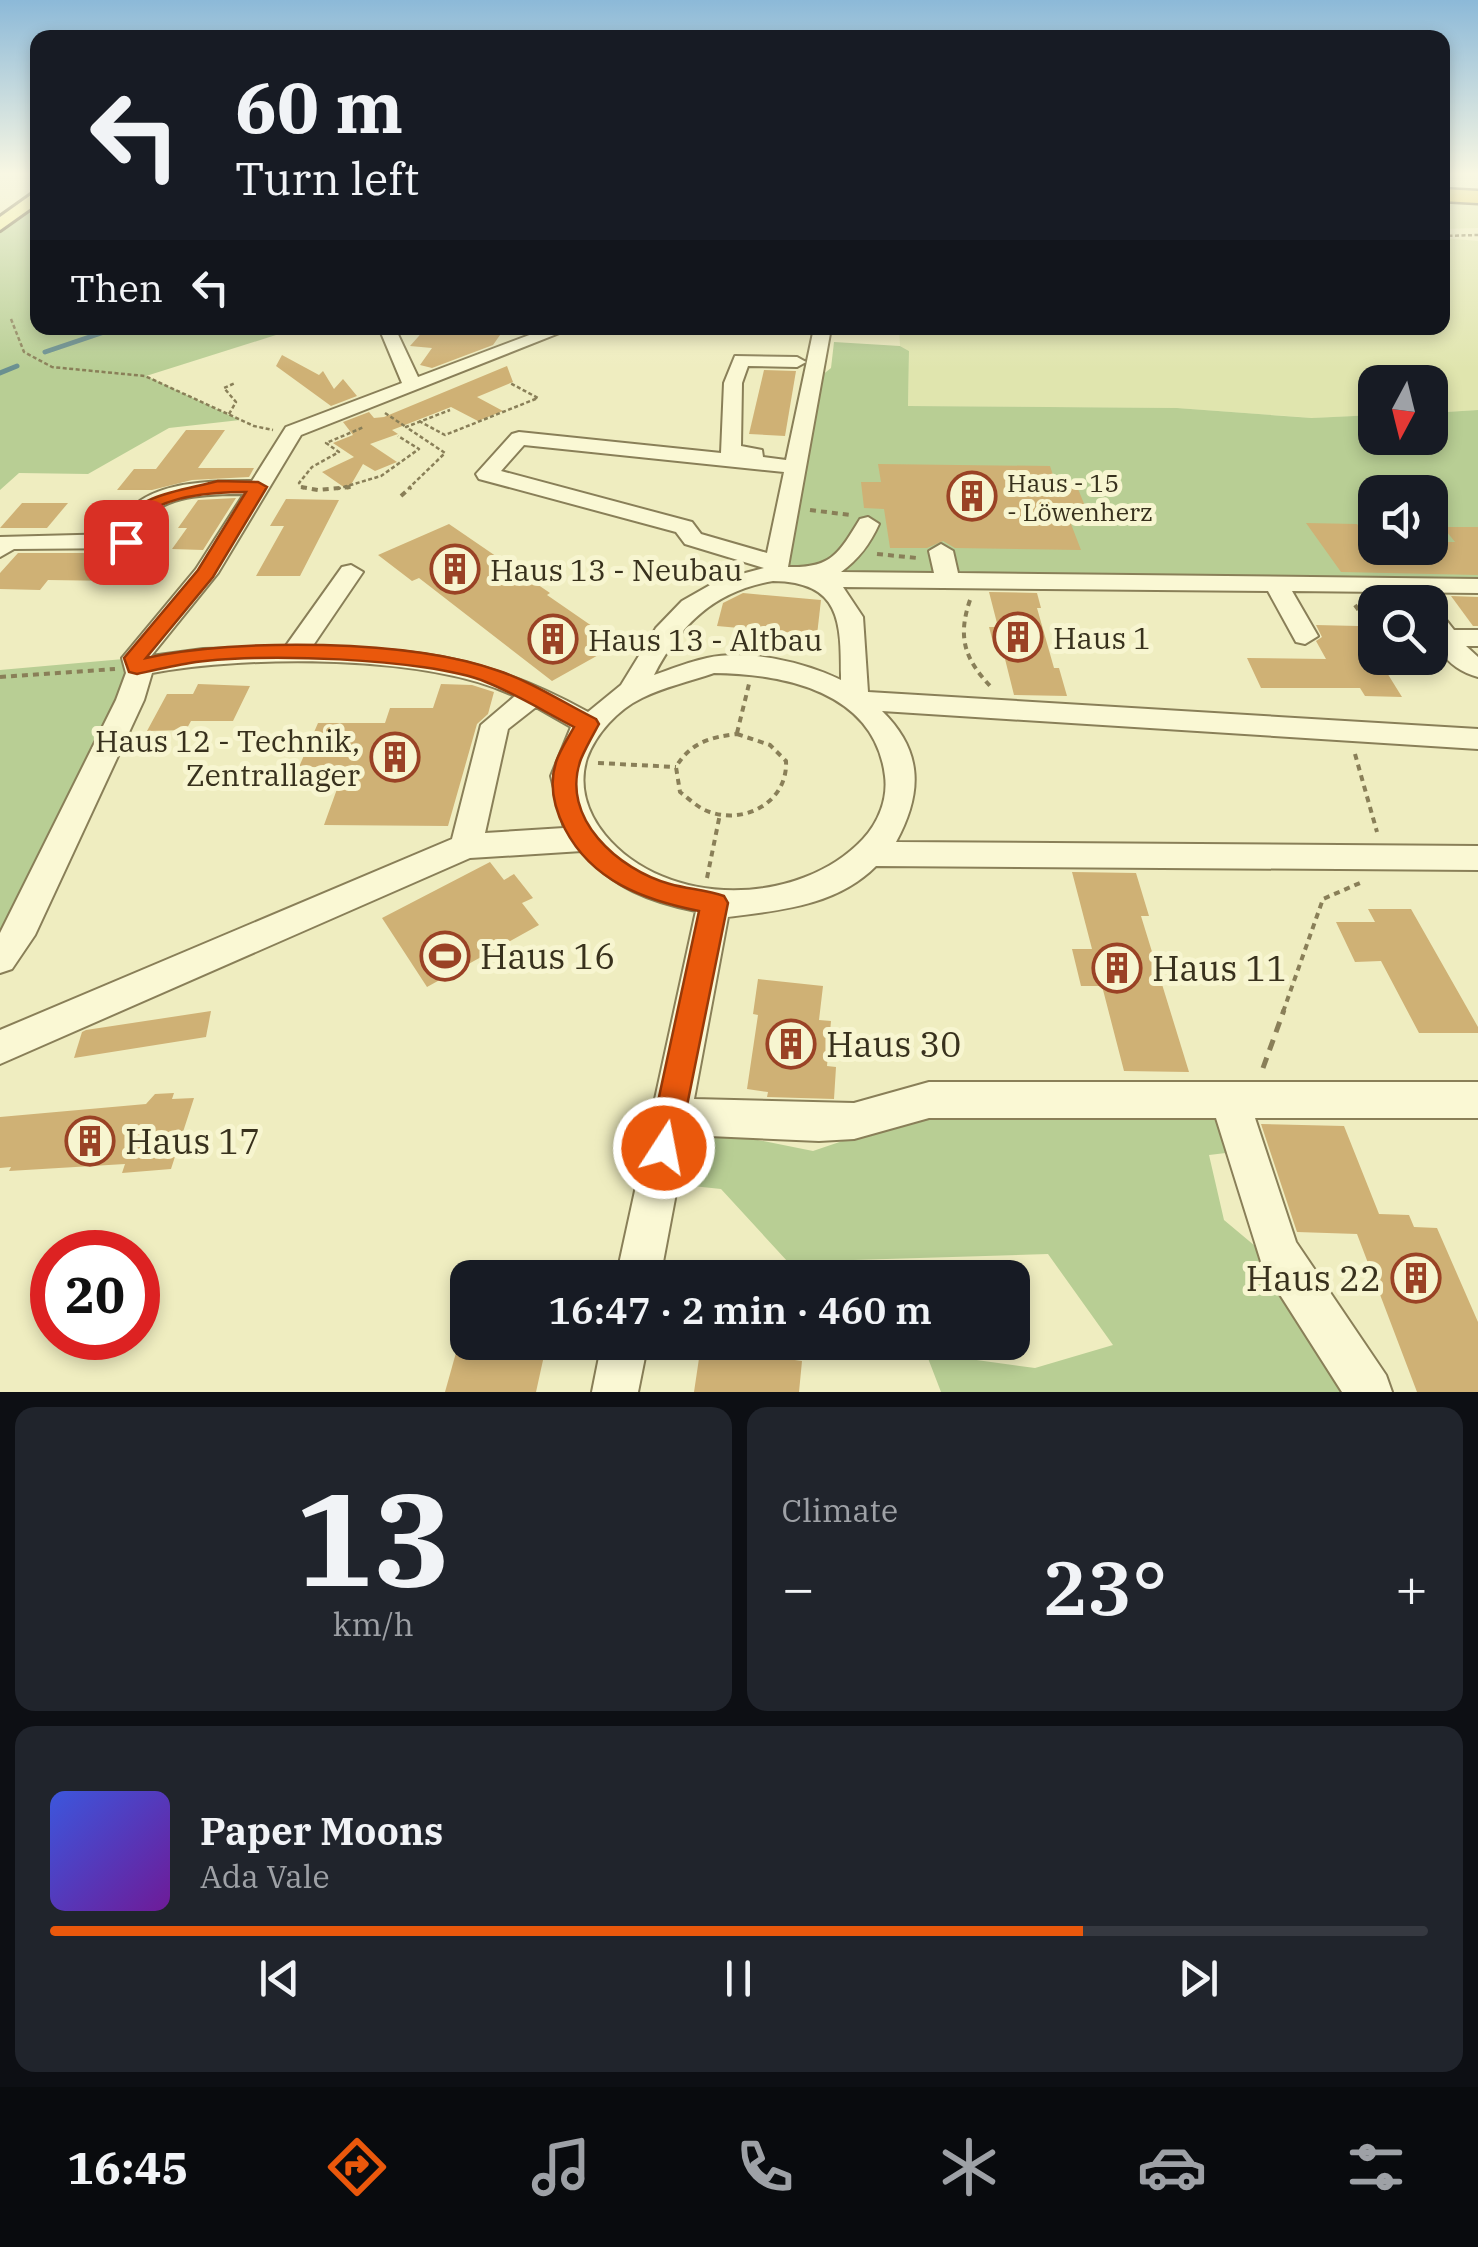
<!DOCTYPE html>
<html lang="en">
<head>
<meta charset="utf-8">
<style>
	:root { --surface:#171b24; --page:#20242c; --text:#f1f3f6; --muted:#9ea1a6; --line:#363941; --accent:#ea580c }
	body { margin:0; font-family:"IBM Plex Serif",serif; background:var(--page); color:var(--text); height:100vh; display:flex; flex-direction:column; font-size:38px; white-space:nowrap }
	* { box-sizing:border-box; margin:0 }
	p { font-size:32px; color:var(--muted) }
	.icon { flex:none; width:55px; height:55px; fill:none; stroke:currentColor; stroke-width:2; stroke-linecap:round; stroke-linejoin:round }
	.map { position:relative; height:1392px; overflow:hidden }
	.drawer { display:flex; flex-direction:column; gap:15px; padding:15px; background:#0d0f14; flex:1 }
	.drawer>* { flex:none }
	.guide { position:absolute; left:30px; top:30px; width:1420px; height:305px; border-radius:20px; box-shadow:0 5px 15px #0003; background:#171b24; color:var(--text); overflow:hidden }
	.needle { width:65px; rotate:187deg }
	.tools { position:absolute; left:1358px; top:365px; display:grid; gap:20px }
	.tools a { display:grid; place-items:center; width:90px; height:90px; border-radius:20px; background:var(--surface); box-shadow:0 5px 15px #0003; font-size:50px }
	.speed { position:absolute; left:30px; top:1230px; display:flex; gap:20px; font-size:50px; font-weight:700; text-align:center }
	.speed>* { display:grid; place-content:center; width:130px; height:130px; border-radius:50%; background:var(--surface); box-shadow:0 5px 15px #0003; line-height:1 }
	.speed .limit { border:15px solid #d22; background:#fff; color:#111 }
	.pin { position:absolute; display:grid; place-items:center; width:85px; height:85px; color:#fff; margin:-42px; border-radius:20px; box-shadow:0 5px 15px #0006 }
	.me { position:absolute; width:110px; margin:-55px; rotate:11deg; stroke-linejoin:round; filter:drop-shadow(0 0 8px #0008) }
	.turn { display:flex; align-items:center; gap:35px; height:210px; padding:0 40px; font-size:45px }
	.turn .icon { width:130px; height:130px; stroke-width:2.5 }
	.turn b { display:block; font-size:70px; line-height:85px }
	.then { display:flex; align-items:center; height:95px; padding:0 40px; background:#0003; gap:20px; font-size:38px }
	.big { font-size:75px; font-weight:600; line-height:1.1 }
	.drawer .card { flex:1; display:flex; flex-direction:column; justify-content:center; gap:15px; min-width:0; padding:0 35px; border-radius:20px; background:var(--page) }
	.drawer .dial { align-items:center; gap:0 }
	.dial b { font-size:130px; line-height:1 }
	.song { display:flex; align-items:center; gap:30px }
	.cover { width:120px; height:120px; border-radius:15px; background:linear-gradient(135deg,hsl(230 70% 55%),hsl(280 70% 35%)) }
	.played { height:10px; border-radius:5px; background:linear-gradient(90deg,var(--accent) 75%,var(--line) 75%) }
	.keys { display:flex; justify-content:space-around; direction:ltr }
	.heat { display:flex; justify-content:space-between; align-items:center; font-size:55px; direction:ltr }
	.drawer .tiles { flex:1; display:grid; gap:15px; grid-template-columns:1fr 1fr }
	.card:last-child { grid-column:span 2 }
	.trip { position:absolute; left:450px; top:1260px; width:580px; height:100px; border-radius:20px; background:var(--surface); box-shadow:0 5px 15px #0003; font-weight:600; line-height:100px; text-align:center }
	.dock { display:flex; height:160px; justify-content:space-around; align-items:center; background:#090b0e; color:var(--muted) }
	.dock .icon { width:70px; height:70px }
	.dock .active { color:var(--accent) }
	.dock b { font-size:45px; color:var(--text) }
	.map>svg:first-child { display:block }
</style>
</head>
<body>
<div class="map">
<svg width="1478" height="1392" viewBox="0 0 1478 1392">
	<rect width="100%" height="100%" fill="#efedc0"/>
	<g fill="#e0e5ae">
		<polygon points="1443,202 1478,203 1478,228 1443,229"/>
		<polygon points="1443,238 1478,241 1478,410 1430,413 1430,382 1375,382 1375,415 1313,418 1177,408 908,406 909,351 900,346 899,328 1442,328"/>
	</g>
	<g fill="#b8ce94" fill-rule="evenodd">
		<polygon points="37,203 38,328 298,328 146,376 240,420 169,428 88,474 19,473 0,490 0,232"/>
		<path d="M834 342 900 346 909 351 908 406 1177 408 1312 418 1375 415V438H1430V413L1478 410V586L775 572 821 376 831 368ZM1375 492H1430V548H1375Z"/>
		<polygon points="135,658 139,673 0,959 0,670"/>
		<polygon points="925,1113 1221,1120 1234,1152 1209,1155 1224,1220 1267,1256 1353,1392 941,1392 926,1353 1035,1368 1113,1345 1048,1254 788,1262 721,1189 683,1185 698,1128 813,1151"/>
	</g>
	<g fill="none" stroke-linecap="round" stroke-linejoin="round">
		<g stroke="#6a9090" stroke-width="5">
			<polyline points="45,352 116,328"/>
			<polyline points="0,373 17,366"/>
		</g>
	</g>
	<g fill="#cfb175">
		<polygon points="426,328 505,328 493,345 432,368 420,365 432,348 410,346"/>
		<polygon points="282,355 319,375 323,371 334,389 343,379 357,396 331,406 276,366"/>
		<polygon points="507,366 513,382 477,397 503,411 478,421 451,407 392,430 398,434 370,444 397,462 375,471 363,464 348,490 322,472 354,457 333,443 353,435 343,422 369,412 374,418 384,417"/>
		<polygon points="764,370 796,371 785,436 749,434"/>
		<polygon points="186,430 225,430 198,468 254,468 249,477 192,480 152,490 117,490 134,469 156,469"/>
		<polygon points="878,464 1050,466 1056,484 1076,484 1087,511 1066,511 1081,550 955,548 943,541 927,548 890,548 884,509 864,508 861,482 881,482"/>
		<polygon points="236,498 203,550 172,549 187,528 178,528 198,500"/>
		<polygon points="286,499 339,500 300,576 256,576 284,526 270,526"/>
		<polygon points="22,503 68,503 47,528 0,528"/>
		<polygon points="1306,523 1357,524 1375,548 1430,548 1430,542 1455,542 1443,527 1478,527 1478,575 1341,572"/>
		<polygon points="449,524 550,593 547,595 618,644 552,681 419,578 412,581 378,555"/>
		<polygon points="18,553 131,553 134,558 125,575 116,581 48,580 40,590 0,589 0,573"/>
		<polygon points="989,592 1037,593 1041,608 1037,608 1054,668 1059,668 1067,696 1014,695 1002,647 994,646 989,627 998,627"/>
		<polygon points="743,593 821,600 817,635 717,626 723,603"/>
		<polygon points="1451,596 1478,597 1478,626 1473,626"/>
		<polygon points="1316,625 1358,626 1402,697 1365,696 1360,688 1261,688 1247,658 1326,659 1316,641 1322,637"/>
		<polygon points="198,684 250,686 233,721 191,721 186,730 147,731 167,694 193,694"/>
		<polygon points="441,684 472,685 494,692 488,714 477,724 448,826 324,825 345,767 299,767 318,723 385,723 390,708 433,708"/>
		<polygon points="490,862 504,880 514,874 533,898 522,903 539,925 427,987 382,918"/>
		<polygon points="1072,872 1136,873 1149,916 1141,916 1189,1072 1124,1071 1102,986 1081,986 1072,949 1092,949"/>
		<polygon points="1368,909 1411,909 1478,1027 1478,1033 1419,1033 1381,961 1355,962 1336,922 1375,922"/>
		<polygon points="758,979 823,986 819,1020 831,1021 827,1066 836,1067 834,1099 767,1097 768,1092 747,1089 758,1015 753,1014"/>
		<polygon points="211,1011 206,1037 74,1058 82,1032 86,1030"/>
		<polygon points="174,1093 172,1099 194,1098 171,1169 122,1173 125,1164 9,1171 11,1167 0,1168 0,1117 146,1104 155,1094"/>
		<polygon points="1261,1124 1344,1126 1379,1214 1409,1215 1414,1227 1437,1228 1478,1322 1478,1392 1417,1392 1357,1234 1297,1232"/>
		<polygon points="459,1342 547,1342 536,1392 445,1392"/>
		<polygon points="711,1342 782,1342 780,1358 802,1361 799,1392 694,1392 701,1345 710,1346"/>
	</g>
	<g fill="none" stroke-linecap="round" stroke-linejoin="round">
		<g stroke="#897f58" stroke-width="4">
			<g id="minor">
				<path d="M379 328H395L418 377 548 328H572L301 435 218 573 151 656 203 649 285 647 342 567 351 565 363 572 312 647C423 648 490 658 588 712L621 685 656 628 682 601 719 580 764 568 685 544 676 532 479 479 476 474 512 434 519 432 721 453 724 383 735 356 797 357 806 362 797 367 748 366 742 383 741 446 762 450 763 457 786 460 814 328H831L788 567C831 568 838 555 860 519L868 517 879 524C870 544 859 559 841 572L934 573 929 551 941 544 953 551 958 573 1478 579V593L1292 591 1318 636 1305 644 1296 642 1268 591 843 587 863 617 868 692 1478 729V749L882 711C924 752 922 794 896 842L1478 846V870L876 866C836 906 781 910 728 917L694 1099 854 1103 929 1082H1478V1118H1255L1296 1242 1386 1375 1392 1392H1342L1263 1268 1216 1118H929L854 1139 819 1141 687 1135 660 1278H616L696 911C651 902 611 887 582 851L470 858 0 1064V1030L452 839 481 725 515 696C427 654 248 655 152 673L144 700 35 935 12 969 0 973V933L116 700 126 673 122 658 196 569 244 494C210 494 150 493 139 534L147 536 163 558 149 579 140 581 128 574 139 558 132 548 14 549 0 557V537L116 534C131 480 206 481 252 481L286 427 402 383ZM524 445 784 472 767 553 701 534 692 522 501 471ZM773 581C842 582 841 623 841 680 804 662 748 649 707 658 689 662 671 669 654 675 680 624 715 591 773 581ZM714 673C785 674 875 692 885 776 888 798 879 822 863 839 799 907 666 909 605 835 587 813 578 786 587 758 596 734 617 710 642 698 664 687 691 681 714 673ZM536 707 571 727 551 776 564 828 485 833 508 729Z"/>
				<path d="M1430 608 1439 611 1454 630H1478V646H1466L1478 657V677C1444 668 1430 641 1430 608Z"/>
				<polygon points="602,1342 648,1342 638,1392 592,1392"/>
			</g>
		</g>
		<g stroke="#574b2c" stroke-width="6">
			<polygon id="major" points="38,190 38,203 0,230 0,217"/>
		</g>
		<g stroke="#574b2c" stroke-width="5">
			<polygon id="highway" points="1442,189 1478,191 1478,203 1442,201"/>
		</g>
		<g stroke="#897f58" stroke-width="2.5" stroke-dasharray="4 2.5" stroke-linecap="butt">
			<polyline points="1442,236 1478,235"/>
			<polyline points="11,319 24,352 52,367 145,376 254,426 273,430"/>
			<polyline points="385,413 406,427"/>
			<polyline points="229,414 236,402 224,388 235,383"/>
			<polyline points="419,421 445,435 538,398 510,383"/>
			<polyline points="304,489 299,483 312,467 339,452 326,443 364,427"/>
			<polyline points="337,489 381,476 419,449 398,436"/>
			<polyline points="408,489 445,453 406,427 450,410"/>
		</g>
		<g stroke="#897f58" stroke-width="4" stroke-dasharray="6 5" stroke-linecap="butt">
			<polyline points="301,487 318,490 351,487"/>
			<polyline points="401,496 411,487"/>
			<polyline points="810,510 850,515"/>
			<polyline points="877,554 917,558"/>
			<path d="M970 600C957 638 965 660 992 688"/>
			<polyline points="1355,605 1366,621"/>
			<polyline points="0,677 115,669"/>
			<polyline points="737,733 749,684"/>
			<path d="M737 734 770 745 786 761C788 802 744 826 707 811 697 807 688 798 680 792L676 767C690 743 710 737 737 734Z"/>
			<polyline points="1355,754 1377,832"/>
			<polyline points="598,763 676,767"/>
			<polyline points="707,878 720,814"/>
			<polyline points="1283,1012 1323,899 1360,883"/>
		</g>
		<polyline stroke="#897f58" stroke-width="5" stroke-dasharray="11 8" stroke-linecap="butt" points="1263,1068 1284,1010"/>
		<use href="#minor" fill="#faf8d4" fill-rule="evenodd"/>
		<use href="#major" fill="#f4ef97" fill-rule="evenodd"/>
		<use href="#highway" fill="#e2c74e" fill-rule="evenodd"/>
	</g>
	<linearGradient id="sky" x2="0" y2="1"><stop stop-color="#8cb9d8"/><stop offset="0.47" stop-color="#f8f7e3"/><stop offset="1" stop-color="#f8f7e3" stop-opacity="0"/></linearGradient>
	<rect width="1478" height="369" fill="url(#sky)"/>
	<path fill="#ea580c" stroke="#983908" stroke-width="2.5" d="M218 481 258 482 267 487 213 577 146 658C239 638 409 639 499 671 532 682 564 703 596 719L599 724C593 735 586 747 581 759 559 818 619 870 670 884 688 889 706 890 724 896L728 903 676 1160 664 1164 653 1160 648 1148 699 911C644 900 592 881 565 829 554 808 549 784 556 762 560 750 568 738 574 727 545 712 516 694 486 682 428 658 252 652 190 663 172 666 155 670 137 674L129 672 124 658 198 570 246 492C216 492 167 495 144 516 135 524 136 536 132 546H119L117 526C141 493 180 491 218 481Z"/>
	<defs>
		<g id="building-ring" transform="scale(2.5)"><circle r="9.5" fill="#f7f5d0" stroke="#9a4225" stroke-width="1.5"/><path d="M-4-6H4V6H1V3H-1V6H-4ZM-2.5-4.3h1.7v1.8h-1.7ZM.8-4.3h1.7v1.8H.8ZM-2.5-1h1.7V.8h-1.7ZM.8-1h1.7V.8H.8Z" fill="#9a4225"/></g>
		<g id="stadium-ring" transform="scale(2.5)"><circle r="9.5" fill="#f7f5d0" stroke="#9a4225" stroke-width="1.5"/><path d="M0-5a6.5 5 0 1 0 0 10a6.5 5 0 1 0 0-10ZM-3.5-1.8h7v3.6h-7Z" fill="#9a4225"/></g>
	</defs>
	<g fill-rule="evenodd">
		<use href="#building-ring" x="972" y="496"/>
		<use href="#building-ring" x="455" y="569"/>
		<use href="#building-ring" x="1018" y="637"/>
		<use href="#building-ring" x="553" y="639"/>
		<use href="#building-ring" x="395" y="757"/>
		<use href="#stadium-ring" x="445" y="956"/>
		<use href="#building-ring" x="1117" y="968"/>
		<use href="#building-ring" x="791" y="1044"/>
		<use href="#building-ring" x="90" y="1141"/>
		<use href="#building-ring" x="1416" y="1278"/>
	</g>
	<g text-anchor="middle" dominant-baseline="central" stroke-width="10" stroke-linejoin="round" paint-order="stroke">
		<g font-size="25" fill="#38311d" stroke="#f7f5d0" text-anchor="start">
			<text x="1007" y="482">Haus - 15<tspan x="1007" dy="29">- Löwenherz</tspan></text>
		</g>
		<g font-size="30" fill="#38311d" stroke="#f7f5d0" text-anchor="start">
			<text x="490" y="569">Haus 13 - Neubau</text>
			<text x="1053" y="637">Haus 1</text>
			<text x="588" y="639">Haus 13 - Altbau</text>
			<text x="360" y="740" text-anchor="end">Haus 12 - Technik,<tspan x="360" dy="34">Zentrallager</tspan></text>
		</g>
		<g font-size="35" fill="#38311d" stroke="#f7f5d0" text-anchor="start">
			<text x="480" y="956">Haus 16</text>
			<text x="1152" y="968">Haus 11</text>
			<text x="826" y="1044">Haus 30</text>
			<text x="125" y="1141">Haus 17</text>
			<text x="1381" y="1278" text-anchor="end">Haus 22</text>
		</g>
	</g>
</svg>
<div class="tools">
<a><svg class="needle" viewBox="-14 -14 28 28"><path d="M0-13l5 13h-10z" fill="#e53935"/><path d="M0 13l5-13h-10z" fill="#9ea1a6"/></svg></a>
<a><svg class="icon" aria-label="sound" viewBox="0 0 24 24"><path d="M4 9h4l5-4v14l-5-4H4zM17 9q2 3 0 6"/></svg></a>
<a><svg class="icon" aria-label="search" viewBox="0 0 24 24"><circle cx="10" cy="10" r="6"/><path d="M15 15l6 6"/></svg></a>
</div>
<div class="speed"><div class="limit">20</div></div>
<div class="pin" style="left:126px;top:542px;background:#d93025"><svg class="icon" aria-label="arrive" viewBox="0 0 24 24"><path d="M6 21V4h12l-3 4 3 4H6"/></svg></div>
<svg class="me" style="left:664px;top:1148px" viewBox="-20 -20 40 40"><circle r="17" fill="#ea580c" stroke="#fff" stroke-width="3"/><path d="M0-11L8 9 0 5-8 9z" fill="#fff"/></svg>
<div class="trip">16:47 · 2 min · 460 m</div>
<div class="guide">
<div class="turn"><svg class="icon" aria-label="left" viewBox="0 0 24 24"><path d="M17 20v-9H6M10 6l-5 5 5 5"/></svg><div><b>60 m</b>Turn left</div></div>
<div class="then">Then<svg class="icon" aria-label="left" viewBox="0 0 24 24"><path d="M17 20v-9H6M10 6l-5 5 5 5"/></svg></div>
</div>
</div>
<section class="drawer">
<div class="tiles">
<div class="card dial"><b>13</b><p>km/h</p></div>
<div class="card"><p>Climate</p>
<div class="heat"><a>−</a><b class="big">23°</b><a>+</a></div>
</div>
<div class="card">
<div class="song"><i class="cover"></i><div><b>Paper Moons</b><p>Ada Vale</p></div></div>
<div class="played"></div>
<div class="keys"><svg class="icon" aria-label="previous" viewBox="0 0 24 24"><path d="M18 5L8 12l10 7zM5 5v14"/></svg><svg class="icon" aria-label="pause" viewBox="0 0 24 24"><path d="M8 5v14M16 5v14"/></svg><svg class="icon" aria-label="next" viewBox="0 0 24 24"><path d="M6 5l10 7-10 7zM19 5v14"/></svg></div>
</div>
</div>
</section>
<nav class="dock">
<b>16:45</b>
<svg class="icon active" aria-label="directions" viewBox="0 0 24 24"><path d="M12 3l9 9-9 9-9-9zM9 14v-3h6M13 9l2 2-2 2"/></svg>
<svg class="icon" aria-label="music" viewBox="0 0 24 24"><path d="M9 18V5l10-2v13"/><circle cx="6" cy="18" r="3"/><circle cx="16" cy="16" r="3"/></svg>
<svg class="icon" aria-label="phone" viewBox="0 0 24 24"><path d="M5 4h4l2 5-3 2q2 4 5 5l2-3 5 2v4C11 20 4 13 5 4z"/></svg>
<svg class="icon" aria-label="climate" viewBox="0 0 24 24"><path d="M12 3v18M4 7l16 10M4 17L20 7"/></svg>
<svg class="icon" aria-label="car" viewBox="0 0 24 24"><path d="M5 17H2v-5l4-1 3-4h7l3 4 3 1v5h-3M9 17h6M6 11h13"/><circle cx="7" cy="17" r="2"/><circle cx="17" cy="17" r="2"/></svg>
<svg class="icon" aria-label="filters" viewBox="0 0 24 24"><path d="M4 7h16M4 17h16"/><circle cx="9" cy="7" r="2"/><circle cx="15" cy="17" r="2"/></svg>
</nav>
</body>
</html>
